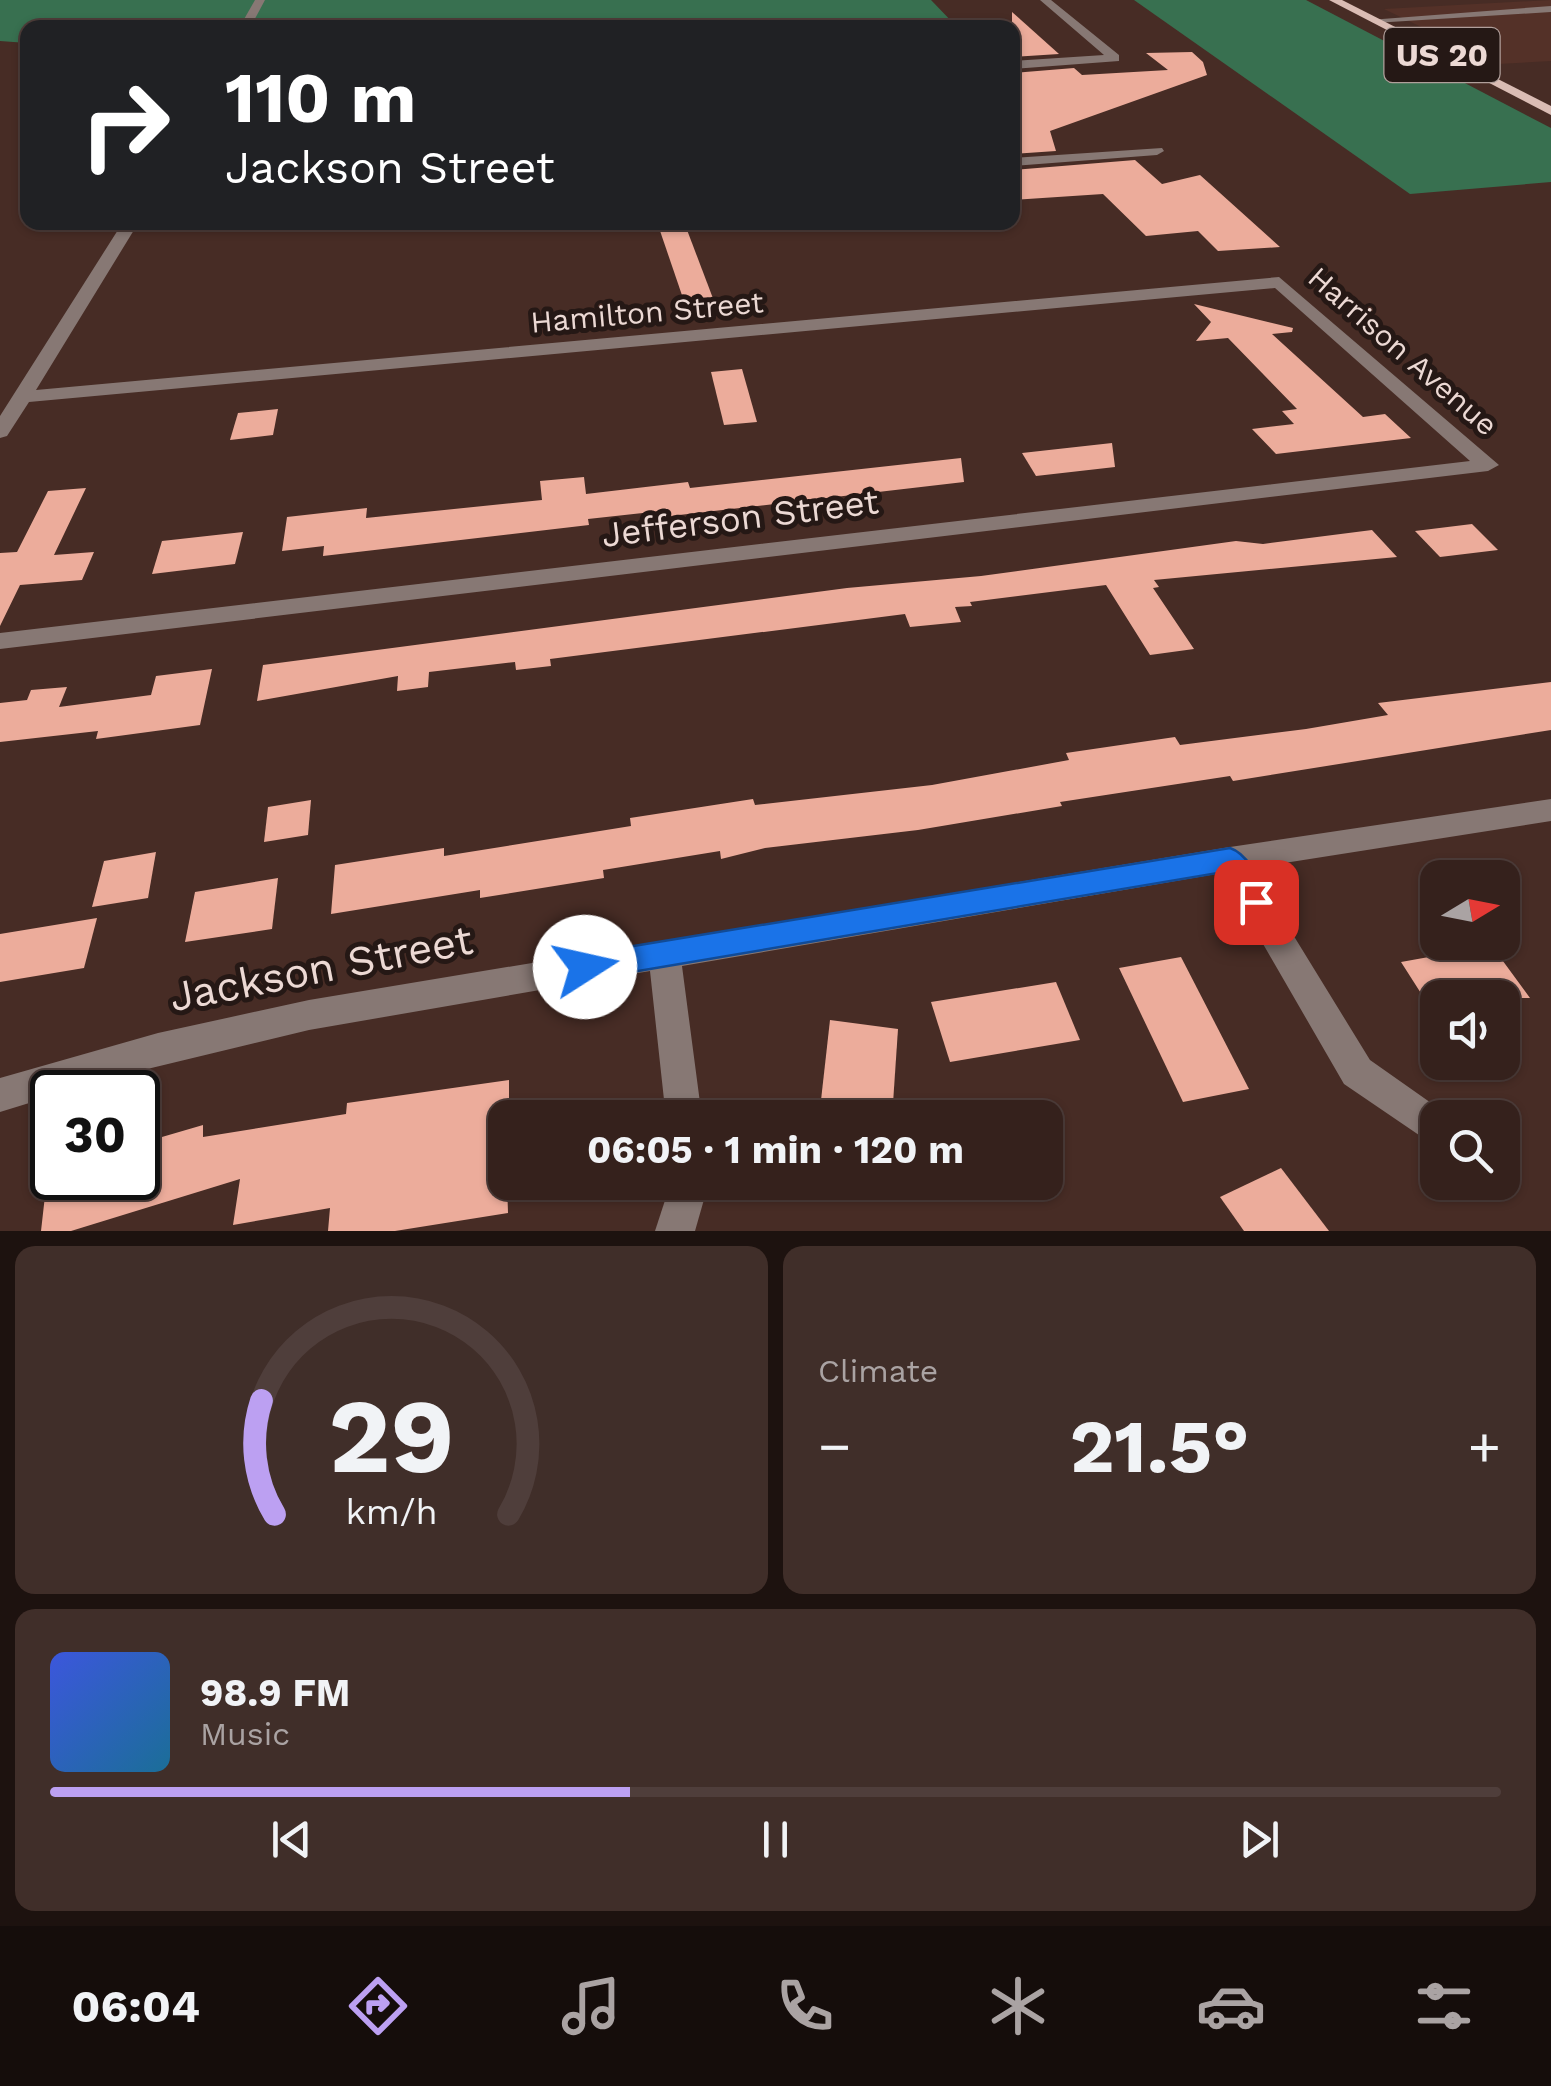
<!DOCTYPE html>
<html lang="en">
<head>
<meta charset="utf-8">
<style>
	:root { --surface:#35211c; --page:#402e29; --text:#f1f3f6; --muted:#aaa3a3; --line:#4f3e3b; --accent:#bca0f2 }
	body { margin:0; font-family:"Work Sans",sans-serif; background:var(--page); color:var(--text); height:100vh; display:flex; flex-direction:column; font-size:38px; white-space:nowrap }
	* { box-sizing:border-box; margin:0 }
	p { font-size:32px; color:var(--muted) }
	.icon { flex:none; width:55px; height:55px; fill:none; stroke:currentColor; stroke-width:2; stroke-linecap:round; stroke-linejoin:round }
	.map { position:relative; height:1231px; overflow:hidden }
	.drawer { display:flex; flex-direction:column; gap:15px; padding:15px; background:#1d120f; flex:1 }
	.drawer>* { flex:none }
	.top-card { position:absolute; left:20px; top:20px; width:1000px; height:210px; border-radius:20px; box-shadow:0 2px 8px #0004,0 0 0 2px var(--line); background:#202124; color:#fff; overflow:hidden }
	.needle { width:65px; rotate:80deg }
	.fabs { position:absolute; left:1420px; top:860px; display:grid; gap:20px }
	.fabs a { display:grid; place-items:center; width:100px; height:100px; border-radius:20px; background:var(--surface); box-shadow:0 2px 8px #0004,0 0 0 2px var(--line); font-size:50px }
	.speed { position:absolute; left:30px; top:1070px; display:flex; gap:20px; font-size:50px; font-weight:700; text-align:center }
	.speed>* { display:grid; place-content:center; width:130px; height:130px; border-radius:50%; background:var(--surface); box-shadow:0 2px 8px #0004,0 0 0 2px var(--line); line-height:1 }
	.speed .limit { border:5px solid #111; border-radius:15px; background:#fff; color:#111 }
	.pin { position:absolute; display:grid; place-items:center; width:85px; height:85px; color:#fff; margin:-42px; border-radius:20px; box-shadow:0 5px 15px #0006 }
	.me { position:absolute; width:110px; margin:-55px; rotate:80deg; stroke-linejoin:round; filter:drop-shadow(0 0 8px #0008) }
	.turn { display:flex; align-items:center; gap:35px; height:210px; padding:0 40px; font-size:45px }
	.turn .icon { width:130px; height:130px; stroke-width:2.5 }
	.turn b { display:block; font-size:70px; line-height:85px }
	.big { font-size:75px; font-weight:700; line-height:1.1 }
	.drawer .widget { flex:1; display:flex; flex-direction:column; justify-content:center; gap:15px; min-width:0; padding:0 35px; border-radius:20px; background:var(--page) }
	.drawer .dial { align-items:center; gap:0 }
	.dial svg { height:260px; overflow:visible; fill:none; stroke:var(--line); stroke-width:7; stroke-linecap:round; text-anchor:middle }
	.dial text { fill:var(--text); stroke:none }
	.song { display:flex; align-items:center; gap:30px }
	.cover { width:120px; height:120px; border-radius:15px; background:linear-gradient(135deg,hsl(230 70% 55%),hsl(200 70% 35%)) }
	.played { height:10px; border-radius:5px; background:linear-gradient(90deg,var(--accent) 40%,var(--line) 40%) }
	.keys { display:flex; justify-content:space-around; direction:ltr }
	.heat { display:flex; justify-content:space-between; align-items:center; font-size:55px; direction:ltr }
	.drawer .tiles { flex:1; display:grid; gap:15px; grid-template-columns:1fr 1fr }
	.widget:last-child { grid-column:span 2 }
	.trip { position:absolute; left:488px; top:1100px; width:575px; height:100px; border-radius:20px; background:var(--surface); box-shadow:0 2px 8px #0004,0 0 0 2px var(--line); font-weight:700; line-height:100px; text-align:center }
	.dock { display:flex; height:160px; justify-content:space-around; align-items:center; background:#150d0b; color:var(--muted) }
	.dock .icon { width:70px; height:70px }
	.dock .on { color:var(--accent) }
	.dock b { font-size:45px; color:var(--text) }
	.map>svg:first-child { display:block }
</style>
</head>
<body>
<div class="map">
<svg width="1551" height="1231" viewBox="0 0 1551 1231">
	<rect width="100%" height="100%" fill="#472c25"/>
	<polygon fill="#543128" points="1551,0 1551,61 1498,64 1384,9"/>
	<g fill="#387050">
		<polygon points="0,0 931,0 957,27 28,28 27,43 0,41"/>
		<polygon points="1134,0 1306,0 1551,128 1551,182 1410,194"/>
	</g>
	<g fill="#ecac9b">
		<polygon points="1012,12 1059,54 1012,57"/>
		<polygon points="1192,52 1203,62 1207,75 1050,131 1056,151 1012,154 1012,73 1074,68 1082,75 1168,70 1146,53"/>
		<polygon points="1135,160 1162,184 1200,175 1280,247 1218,251 1198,231 1146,236 1103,194 1012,200 1012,170"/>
		<polygon points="657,222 684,222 714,301 685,304"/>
		<polygon points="1194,304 1293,328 1292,332 1272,334 1363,417 1385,414 1411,438 1276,454 1252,429 1294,424 1282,411 1297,409 1228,338 1196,341 1211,322"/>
		<polygon points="742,369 757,422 724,425 711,372"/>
		<polygon points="278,409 273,435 230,440 238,413"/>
		<polygon points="1112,443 1115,467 1036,476 1022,453"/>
		<polygon points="961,458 964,482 662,517 661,511 588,519 589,525 323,556 324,546 282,551 287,517 367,508 366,518 542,500 540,481 584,477 586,494 688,482 690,488"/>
		<polygon points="86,488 54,555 94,552 82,580 20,585 0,626 0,553 17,552 48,491"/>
		<polygon points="1472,524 1498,550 1440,557 1415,531"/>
		<polygon points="1372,530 1397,557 1154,580 1159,587 1153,588 1194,649 1150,655 1106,585 970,602 972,606 955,607 961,622 910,627 905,614 550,659 551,666 516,670 515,662 429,672 428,687 397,691 398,676 257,701 263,665 847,588 981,576 1236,541 1263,544"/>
		<polygon points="243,532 235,564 152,574 162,541"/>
		<polygon points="212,669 200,725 96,739 98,731 0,742 0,703 27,700 31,690 67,687 59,707 151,695 156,676"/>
		<polygon points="1551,682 1551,730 1233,781 1230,776 1060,802 1062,806 918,830 765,848 721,859 720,851 603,870 604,878 480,898 480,890 331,914 335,865 444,848 444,856 631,826 630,818 753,799 755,805 932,785 1069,760 1066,753 1175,737 1180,745 1306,729 1388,715 1378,703"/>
		<polygon points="311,800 308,835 264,842 268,807"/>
		<polygon points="156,852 148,898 92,907 104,861"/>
		<polygon points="278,878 272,929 185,942 195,892"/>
		<polygon points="97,918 84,968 0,982 0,934"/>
		<polygon points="1432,942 1489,942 1530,998 1424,998 1401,962 1440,955"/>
		<polygon points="1181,957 1249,1089 1183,1102 1119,968"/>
		<polygon points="1056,982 1080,1040 950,1062 931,1002"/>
		<polygon points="830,1020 898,1029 892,1118 819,1118"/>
		<polygon points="509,1080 509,1118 505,1118 508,1213 395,1231 328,1231 330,1208 233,1225 240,1179 71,1231 41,1231 47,1178 138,1178 138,1144 203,1125 203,1137 346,1114 347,1103"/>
		<polygon points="1281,1168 1329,1231 1244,1231 1220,1197"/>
	</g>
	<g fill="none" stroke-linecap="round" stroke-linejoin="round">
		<g fill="#877874" fill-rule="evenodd">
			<polygon points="255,0 265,0 250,28 239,28"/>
			<polygon points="1040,0 1051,0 1119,55 1119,61 1012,69 1012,61 1104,55"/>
			<polygon points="1551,6 1551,12 1374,23 1369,20"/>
			<polygon points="1162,148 1164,151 1157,155 1012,166 1012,158"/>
			<polygon points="123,222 185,222 134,230 36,390 1279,277 1499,465 1488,471 0,649 0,633 1470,461 1275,288 29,402 7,436 0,438 0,416"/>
			<polygon points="1551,799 1551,821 1252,868 1370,1060 1451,1117 1438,1118 1438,1148 1344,1084 1222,873 682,966 702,1118 666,1118 650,971 309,1030 52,1092 52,1096 0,1112 0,1078 158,1033 309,1000 1230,847"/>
			<polygon points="671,1182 709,1182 695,1231 655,1231"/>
		</g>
		<polygon fill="#dabcb4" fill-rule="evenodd" points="1329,0 1342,0 1551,106 1551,115"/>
	</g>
	<path fill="#1a73e8" stroke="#114b97" stroke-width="2.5" d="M1230 848C1249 854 1262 885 1271 902L1267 910H1246L1223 872 585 980 574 976 570 967 574 958 585 954Z"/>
	<g text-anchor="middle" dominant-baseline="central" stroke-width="10" stroke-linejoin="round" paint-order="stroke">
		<g font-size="30" fill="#ecd9d4" stroke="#251815">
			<text transform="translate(647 312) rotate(-5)">Hamilton Street</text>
			<text transform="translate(1403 351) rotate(41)">Harrison Avenue</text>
		</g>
		<rect fill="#251815" stroke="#b09f9b" stroke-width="2.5" x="1384.5" y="28" width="115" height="54" rx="8"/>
		<g font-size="32" font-weight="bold" fill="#ecd9d4">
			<text x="1442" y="55">US 20</text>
		</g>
		<g font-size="35" fill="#ecd9d4" stroke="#251815">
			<text transform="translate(740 518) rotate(-7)">Jefferson Street</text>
		</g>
		<g font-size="42" fill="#ecd9d4" stroke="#251815">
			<text transform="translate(321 968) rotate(-11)">Jackson Street</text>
		</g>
	</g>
</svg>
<div class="fabs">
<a><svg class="needle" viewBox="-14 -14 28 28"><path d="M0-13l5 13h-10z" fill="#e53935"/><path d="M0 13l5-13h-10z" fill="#aaa3a3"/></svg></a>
<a><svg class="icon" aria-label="sound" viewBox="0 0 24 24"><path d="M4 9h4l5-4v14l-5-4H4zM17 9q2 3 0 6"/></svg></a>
<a><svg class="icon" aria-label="search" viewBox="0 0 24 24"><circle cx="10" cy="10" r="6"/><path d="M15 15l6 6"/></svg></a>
</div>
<div class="speed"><div class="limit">30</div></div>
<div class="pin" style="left:1256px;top:902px;background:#d93025"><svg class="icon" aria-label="arrive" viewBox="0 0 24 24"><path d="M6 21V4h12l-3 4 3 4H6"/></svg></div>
<svg class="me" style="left:585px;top:967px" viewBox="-20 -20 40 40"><circle r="19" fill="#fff"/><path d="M0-13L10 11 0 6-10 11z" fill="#1a73e8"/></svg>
<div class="trip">06:05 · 1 min · 120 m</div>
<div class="top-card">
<div class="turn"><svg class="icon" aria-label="right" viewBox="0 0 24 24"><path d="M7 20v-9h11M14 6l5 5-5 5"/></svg><div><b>110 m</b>Jackson Street</div></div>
</div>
</div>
<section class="drawer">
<div class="tiles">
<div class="widget dial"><svg viewBox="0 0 100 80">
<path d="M14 69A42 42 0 1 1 86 69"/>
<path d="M14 69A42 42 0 0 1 10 34" stroke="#bca0f2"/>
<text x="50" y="56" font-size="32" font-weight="700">29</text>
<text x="50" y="72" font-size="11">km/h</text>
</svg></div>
<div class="widget"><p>Climate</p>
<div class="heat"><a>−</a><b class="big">21.5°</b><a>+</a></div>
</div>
<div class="widget">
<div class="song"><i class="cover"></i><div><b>98.9 FM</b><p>Music</p></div></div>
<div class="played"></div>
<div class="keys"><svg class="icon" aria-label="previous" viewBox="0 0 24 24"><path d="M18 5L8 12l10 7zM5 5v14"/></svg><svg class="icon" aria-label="pause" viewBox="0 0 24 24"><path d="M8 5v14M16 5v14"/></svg><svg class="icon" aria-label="next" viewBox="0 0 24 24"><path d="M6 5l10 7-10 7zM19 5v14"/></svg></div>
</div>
</div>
</section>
<nav class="dock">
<b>06:04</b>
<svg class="icon on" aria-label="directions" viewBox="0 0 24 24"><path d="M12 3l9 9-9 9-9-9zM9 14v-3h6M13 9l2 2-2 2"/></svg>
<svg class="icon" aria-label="music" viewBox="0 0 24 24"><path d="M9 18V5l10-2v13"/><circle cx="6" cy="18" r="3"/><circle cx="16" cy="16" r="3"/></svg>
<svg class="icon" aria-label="phone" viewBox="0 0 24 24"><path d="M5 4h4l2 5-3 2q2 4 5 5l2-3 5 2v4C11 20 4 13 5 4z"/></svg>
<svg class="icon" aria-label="climate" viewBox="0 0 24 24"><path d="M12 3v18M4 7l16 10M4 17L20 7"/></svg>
<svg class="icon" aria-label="car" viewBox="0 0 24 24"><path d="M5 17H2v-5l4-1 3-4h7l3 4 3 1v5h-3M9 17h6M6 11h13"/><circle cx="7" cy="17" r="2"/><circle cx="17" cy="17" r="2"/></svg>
<svg class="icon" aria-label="filters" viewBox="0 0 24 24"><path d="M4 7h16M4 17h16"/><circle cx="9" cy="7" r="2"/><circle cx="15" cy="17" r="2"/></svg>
</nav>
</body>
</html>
